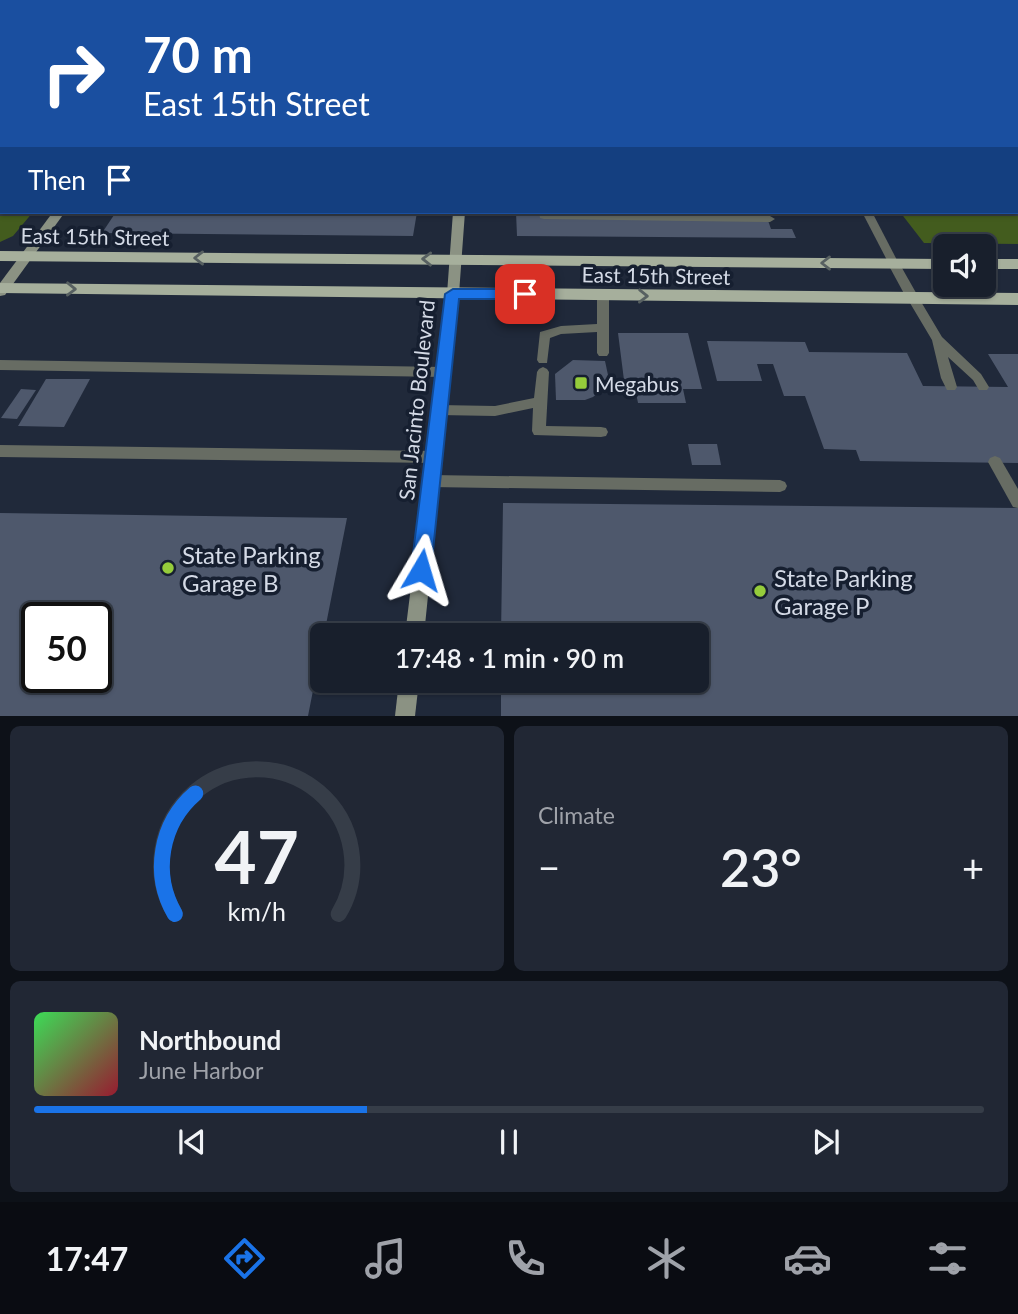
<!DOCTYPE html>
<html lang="en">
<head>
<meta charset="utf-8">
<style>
	:root { --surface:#181f2c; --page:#212734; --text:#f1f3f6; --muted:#9fa2a9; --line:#363d48; --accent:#1a73e8 }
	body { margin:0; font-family:Lato,sans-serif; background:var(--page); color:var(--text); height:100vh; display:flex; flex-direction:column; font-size:26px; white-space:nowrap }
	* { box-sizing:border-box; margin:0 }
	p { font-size:23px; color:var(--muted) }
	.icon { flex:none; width:38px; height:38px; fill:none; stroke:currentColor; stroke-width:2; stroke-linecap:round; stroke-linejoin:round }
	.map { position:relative; height:716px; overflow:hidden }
	.panel { display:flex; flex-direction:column; gap:10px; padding:10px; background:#0d1118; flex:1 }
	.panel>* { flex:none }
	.banner { position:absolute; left:0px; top:0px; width:1018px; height:214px; box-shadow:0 2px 5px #0004,0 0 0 2px var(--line); background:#1a4fa0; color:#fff; overflow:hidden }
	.buttons { position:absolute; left:933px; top:234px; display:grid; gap:14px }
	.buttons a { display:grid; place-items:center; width:63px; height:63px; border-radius:10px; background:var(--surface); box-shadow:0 2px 5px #0004,0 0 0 2px var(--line); font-size:35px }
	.speed { position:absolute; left:21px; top:602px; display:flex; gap:14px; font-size:35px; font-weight:700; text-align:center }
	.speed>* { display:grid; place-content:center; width:91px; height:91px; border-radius:50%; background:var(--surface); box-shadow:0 2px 5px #0004,0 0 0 2px var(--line); line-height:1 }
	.speed .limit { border:4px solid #111; border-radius:10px; background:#fff; color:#111 }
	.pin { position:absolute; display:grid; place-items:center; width:60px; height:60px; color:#fff; margin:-30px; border-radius:14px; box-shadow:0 4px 10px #0006 }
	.me { position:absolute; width:77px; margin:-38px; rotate:7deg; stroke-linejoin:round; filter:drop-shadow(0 0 5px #0008) }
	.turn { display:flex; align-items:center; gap:24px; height:147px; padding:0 28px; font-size:32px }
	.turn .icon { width:91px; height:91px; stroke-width:2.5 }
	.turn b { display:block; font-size:49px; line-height:60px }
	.then { display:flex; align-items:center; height:66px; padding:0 28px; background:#0003; gap:14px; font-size:26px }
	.big { font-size:52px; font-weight:600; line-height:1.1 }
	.panel .tile { flex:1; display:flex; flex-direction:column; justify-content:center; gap:10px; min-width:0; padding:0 24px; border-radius:10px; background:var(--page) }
	.panel .dial { align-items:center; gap:0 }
	.dial svg { height:182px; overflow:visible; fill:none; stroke:var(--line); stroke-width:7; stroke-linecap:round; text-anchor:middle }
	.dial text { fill:var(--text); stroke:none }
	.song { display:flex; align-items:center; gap:21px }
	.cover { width:84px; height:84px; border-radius:10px; background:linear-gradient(135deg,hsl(130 70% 55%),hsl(350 70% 35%)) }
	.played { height:7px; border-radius:4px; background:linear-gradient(90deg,var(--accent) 35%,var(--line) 35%) }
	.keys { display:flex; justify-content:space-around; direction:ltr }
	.heat { display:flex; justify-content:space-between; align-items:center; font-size:38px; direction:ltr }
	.panel .tiles { flex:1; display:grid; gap:10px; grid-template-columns:1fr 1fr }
	.tile:last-child { grid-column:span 2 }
	.trip { position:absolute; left:310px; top:623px; width:399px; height:70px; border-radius:10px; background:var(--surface); box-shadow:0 2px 5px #0004,0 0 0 2px var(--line); font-weight:600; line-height:70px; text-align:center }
	.tabs { display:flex; height:112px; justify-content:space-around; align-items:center; background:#0a0c12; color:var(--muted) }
	.tabs .icon { width:49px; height:49px }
	.tabs .on { color:var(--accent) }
	.tabs b { font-size:32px; color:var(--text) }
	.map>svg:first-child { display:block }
</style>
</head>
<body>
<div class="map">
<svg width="1018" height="716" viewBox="0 0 1018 716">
	<rect width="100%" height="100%" fill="#20293a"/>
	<g fill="#435c1e">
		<polygon points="0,0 203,0 2,2 2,212 33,212 13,236 0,242"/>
		<polygon points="816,0 1018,0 1018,244 924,243 900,212 1017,212 1017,2"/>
	</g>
	<g fill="#4e586c" fill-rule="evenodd">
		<polygon points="116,212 417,212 413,236 102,233"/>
		<polygon points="516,212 765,212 771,229 792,229 796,238 517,236"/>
		<polygon points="618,333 688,333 702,389 683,389 686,403 638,403 635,388 625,388"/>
		<polygon points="707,341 805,342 809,352 907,353 923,386 1008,387 988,354 1018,354 1018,463 860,461 856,450 824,449 805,396 784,396 773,364 757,364 762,381 717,381"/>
		<polygon points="573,360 605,361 608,375 605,387 593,397 585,400 556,400 555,374"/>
		<polygon points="46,379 90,379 64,427 18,426"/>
		<polygon points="21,389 36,390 17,419 1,418"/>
		<polygon points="688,444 717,444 721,465 692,465"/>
		<polygon points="503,503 1018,508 1018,716 501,716 501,681 696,681 696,635 501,635"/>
		<path d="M0 513 347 518 308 716H0ZM37 618H96V677H37Z"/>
	</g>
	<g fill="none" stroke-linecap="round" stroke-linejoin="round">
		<g stroke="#7d8593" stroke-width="2.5" stroke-dasharray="3.5 3.5" stroke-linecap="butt">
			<polyline points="14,0 20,2"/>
			<polyline points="836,0 838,2"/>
			<polyline points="912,0 914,2"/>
			<polyline points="103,2 105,0"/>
		</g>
		<g fill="#676c63" fill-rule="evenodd">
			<rect x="523" y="0" width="6" height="2"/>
			<polygon points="608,0 614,0 615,2 609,2"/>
			<rect x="0" y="156" width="2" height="6"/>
			<polygon points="539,212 770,216 775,219 770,222 544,219 540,218"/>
			<polygon points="862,212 872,212 899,264 898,266 890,266"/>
			<polygon points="603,291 609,295 609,353 607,356 599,356 597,353 597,332 561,334 550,338 547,363 539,363 537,360 540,332 561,326 597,324 597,295"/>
			<polygon points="913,294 917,295 942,337 981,374 989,387 987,390 979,390 973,380 948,357 957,387 955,390 947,390 941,378 932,340 907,298"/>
			<polygon points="0,360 444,367 448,369 450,372 448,375 444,377 0,370"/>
			<polygon points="543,367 547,369 549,372 546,426 601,427 606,428 608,432 606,436 601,437 534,435 532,431 533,408 495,416 439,415 434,414 432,410 434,406 439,405 495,406 534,398 537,372 539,369"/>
			<polygon points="0,445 434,451 439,453 441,457 439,461 434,463 0,457"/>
			<polygon points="995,456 1000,458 1018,489 1018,508 1013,507 988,462 990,458"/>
			<polygon points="431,475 780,480 785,482 787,486 785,490 780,492 431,487 426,485 424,481 426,477"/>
			<polygon points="318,658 322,658 322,676 312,673 309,667 312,661"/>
		</g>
		<g fill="#676c63" fill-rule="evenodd">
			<polygon points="0,78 2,79 2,87 0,86"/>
			<polygon points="894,260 898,261 919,298 918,301 913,302 908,301 888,264"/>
		</g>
		<g fill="#8b9283" fill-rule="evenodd">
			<polygon points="211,0 219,0 210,2"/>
			<rect x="474" y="0" width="8" height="2"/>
			<polygon points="53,212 65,212 5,295 0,296 0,283"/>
			<polygon points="453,212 465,212 459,294 424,635 405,635 447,294"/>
			<polygon points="399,681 419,681 415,716 395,716"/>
		</g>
		<g fill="#a6af9c" fill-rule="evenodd">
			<polygon points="0,251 945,259 945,269 0,261"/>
			<rect x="984" y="259" width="34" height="10"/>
			<polygon points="0,283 1018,293 1018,305 0,293"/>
		</g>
	</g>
	<defs><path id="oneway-chevron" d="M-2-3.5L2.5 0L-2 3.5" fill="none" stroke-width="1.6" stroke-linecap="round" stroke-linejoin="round" transform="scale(1.75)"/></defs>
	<g stroke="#576061">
		<use href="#oneway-chevron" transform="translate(199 258) rotate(-180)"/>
		<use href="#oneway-chevron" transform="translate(427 259) rotate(-179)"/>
		<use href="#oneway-chevron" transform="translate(826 263) rotate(-180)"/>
		<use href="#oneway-chevron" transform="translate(71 289) rotate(1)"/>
		<use href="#oneway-chevron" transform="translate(643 296) rotate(1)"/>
	</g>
	<polygon fill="#1a73e8" stroke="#114b97" stroke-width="2" points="453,289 525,289 532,294 525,299 459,299 431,570 428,577 421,580 414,577 411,570 445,294"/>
	<g fill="#95cc3b" stroke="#161f30" stroke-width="2.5">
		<rect x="574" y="376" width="14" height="14" rx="3.5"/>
		<circle cx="168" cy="568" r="7"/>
		<circle cx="760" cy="591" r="7"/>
	</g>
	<g text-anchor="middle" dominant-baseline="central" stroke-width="7" stroke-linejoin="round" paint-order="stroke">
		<g font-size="21" fill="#d4dae6" stroke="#161f30">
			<text transform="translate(95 236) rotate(1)">East 15th Street</text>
			<text transform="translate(656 275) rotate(1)">East 15th Street</text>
			<text transform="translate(416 400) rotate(-84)">San Jacinto Boulevard</text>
		</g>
		<g font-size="21" fill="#d4dae6" stroke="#161f30" text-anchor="start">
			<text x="595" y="383">Megabus</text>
		</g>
		<g font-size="24" fill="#d4dae6" stroke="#161f30" text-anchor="start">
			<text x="182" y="554">State Parking<tspan x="182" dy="28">Garage B</tspan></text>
			<text x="774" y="577">State Parking<tspan x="774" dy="28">Garage P</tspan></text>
		</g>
	</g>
</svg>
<div class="buttons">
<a><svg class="icon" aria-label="sound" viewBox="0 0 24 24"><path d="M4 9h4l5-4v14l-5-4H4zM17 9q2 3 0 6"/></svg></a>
</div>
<div class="speed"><div class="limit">50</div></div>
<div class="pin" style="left:525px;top:294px;background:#d93025"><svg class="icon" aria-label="arrive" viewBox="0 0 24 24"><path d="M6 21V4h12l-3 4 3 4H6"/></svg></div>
<svg class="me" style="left:421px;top:570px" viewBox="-20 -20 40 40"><path d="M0-17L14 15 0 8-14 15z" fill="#1a73e8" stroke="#fff" stroke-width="4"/></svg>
<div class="trip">17:48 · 1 min · 90 m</div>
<div class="banner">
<div class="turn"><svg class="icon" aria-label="right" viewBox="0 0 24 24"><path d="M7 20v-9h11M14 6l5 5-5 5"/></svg><div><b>70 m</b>East 15th Street</div></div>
<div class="then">Then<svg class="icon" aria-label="arrive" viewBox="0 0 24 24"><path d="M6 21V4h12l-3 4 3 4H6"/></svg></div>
</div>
</div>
<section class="panel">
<div class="tiles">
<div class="tile dial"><svg viewBox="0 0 100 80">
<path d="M14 69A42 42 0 1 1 86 69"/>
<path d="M14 69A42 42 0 0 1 23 16" stroke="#1a73e8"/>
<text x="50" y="56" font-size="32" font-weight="700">47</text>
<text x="50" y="72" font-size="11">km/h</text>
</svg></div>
<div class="tile"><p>Climate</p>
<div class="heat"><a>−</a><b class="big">23°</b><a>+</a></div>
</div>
<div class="tile">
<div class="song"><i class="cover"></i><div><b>Northbound</b><p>June Harbor</p></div></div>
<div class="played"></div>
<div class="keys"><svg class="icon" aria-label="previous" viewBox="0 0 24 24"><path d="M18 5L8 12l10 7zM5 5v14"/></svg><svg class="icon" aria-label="pause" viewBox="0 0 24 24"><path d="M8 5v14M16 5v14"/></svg><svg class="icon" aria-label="next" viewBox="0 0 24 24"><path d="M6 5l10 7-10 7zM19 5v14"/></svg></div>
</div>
</div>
</section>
<nav class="tabs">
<b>17:47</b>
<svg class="icon on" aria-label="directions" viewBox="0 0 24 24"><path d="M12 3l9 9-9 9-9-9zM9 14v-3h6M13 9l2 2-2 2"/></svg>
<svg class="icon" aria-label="music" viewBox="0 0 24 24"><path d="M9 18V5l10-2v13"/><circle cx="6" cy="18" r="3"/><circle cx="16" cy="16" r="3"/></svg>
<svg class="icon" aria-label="phone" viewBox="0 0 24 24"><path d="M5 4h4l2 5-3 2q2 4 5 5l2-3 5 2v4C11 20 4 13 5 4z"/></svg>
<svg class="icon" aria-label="climate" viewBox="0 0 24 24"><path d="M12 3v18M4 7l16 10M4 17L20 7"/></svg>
<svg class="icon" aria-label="car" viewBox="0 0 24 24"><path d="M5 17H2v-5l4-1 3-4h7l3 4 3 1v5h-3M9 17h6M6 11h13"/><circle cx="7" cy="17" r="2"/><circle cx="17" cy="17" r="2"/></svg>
<svg class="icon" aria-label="filters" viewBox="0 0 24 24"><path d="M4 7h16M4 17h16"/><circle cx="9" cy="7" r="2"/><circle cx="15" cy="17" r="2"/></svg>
</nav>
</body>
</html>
